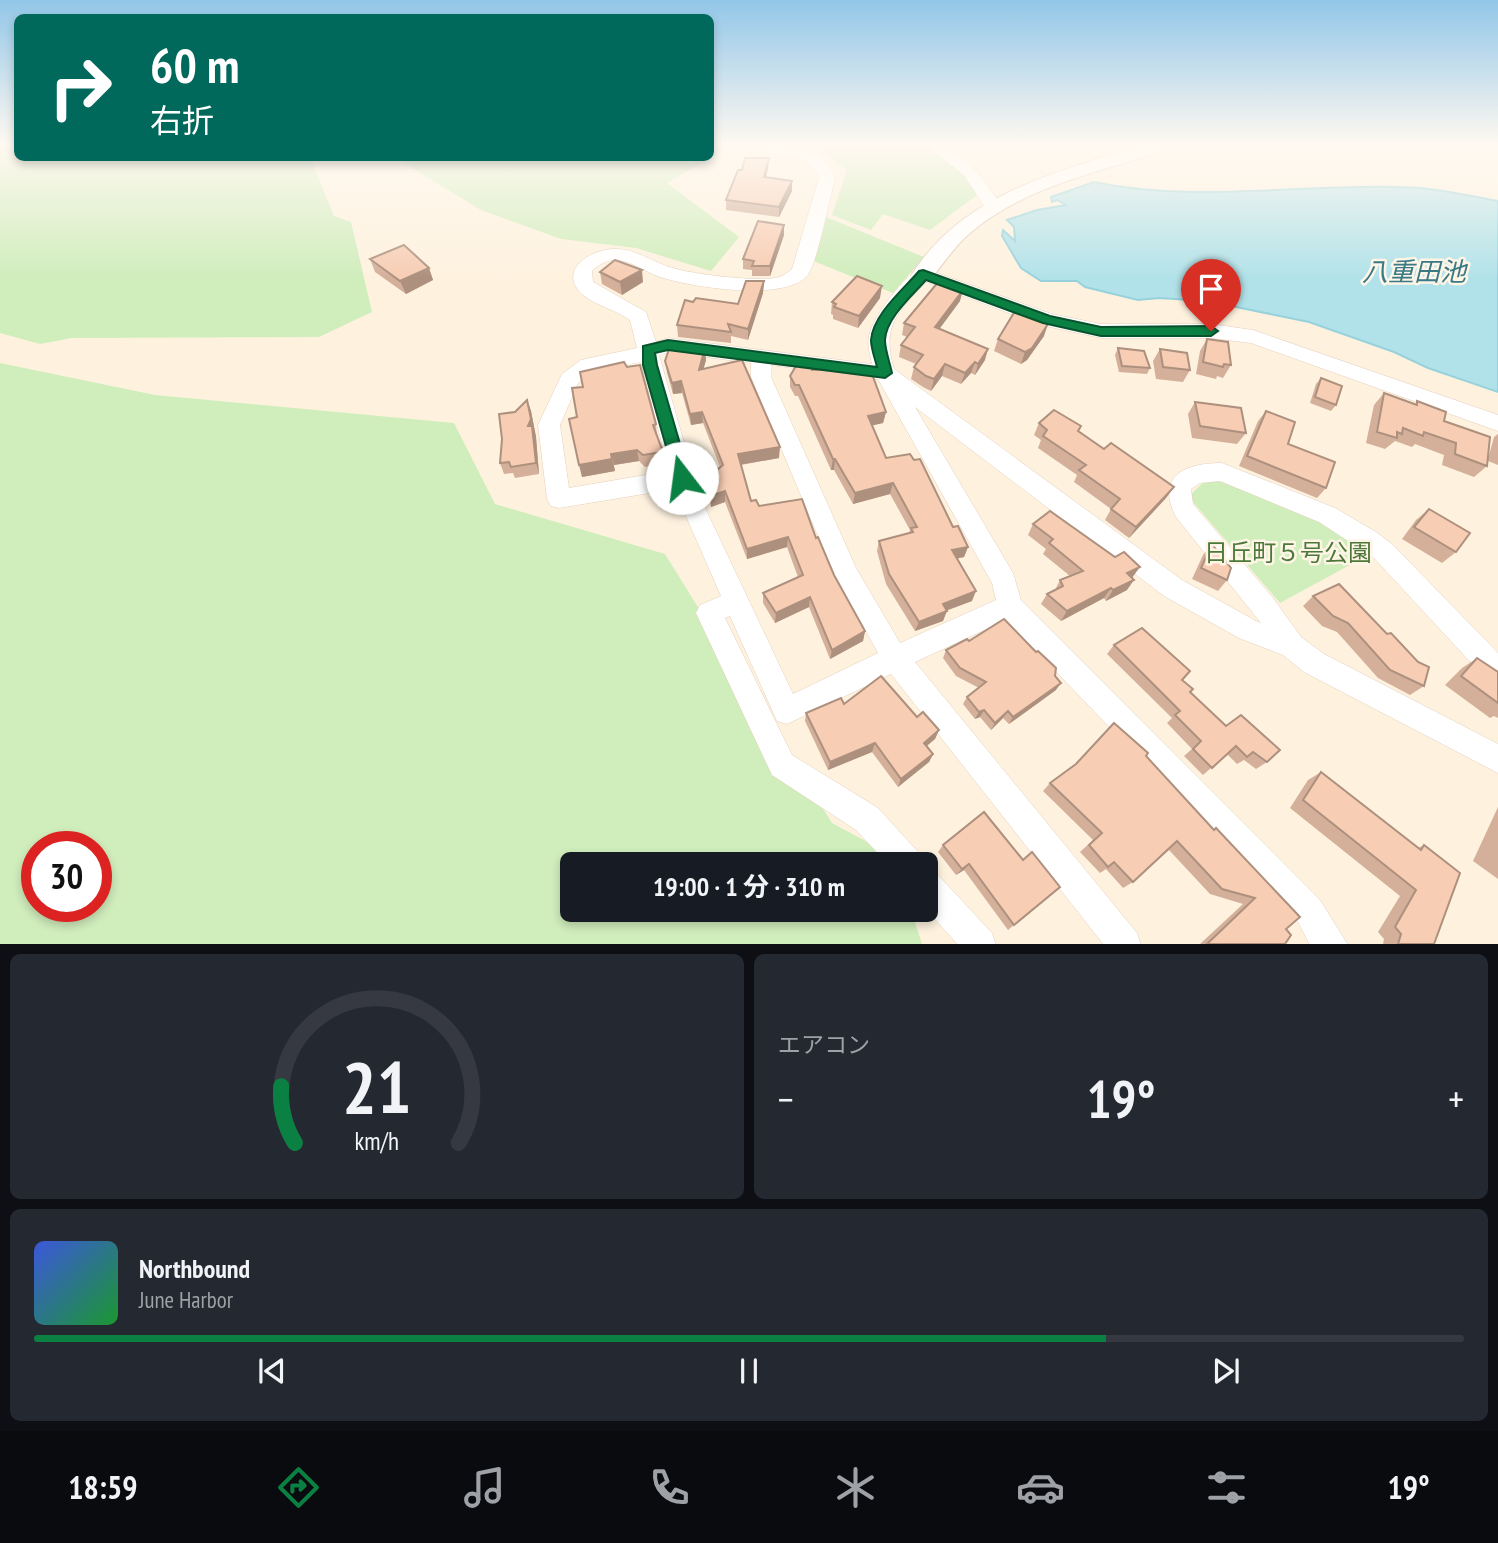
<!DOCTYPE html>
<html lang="ja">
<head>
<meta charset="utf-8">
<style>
	:root { --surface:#171b24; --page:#242831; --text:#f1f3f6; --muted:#9ea1a6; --line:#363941; --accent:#0b8043 }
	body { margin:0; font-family:"PT Sans Narrow","Noto Sans JP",sans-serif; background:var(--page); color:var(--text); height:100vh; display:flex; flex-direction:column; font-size:26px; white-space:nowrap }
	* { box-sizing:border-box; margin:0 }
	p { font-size:23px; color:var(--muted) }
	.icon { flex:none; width:38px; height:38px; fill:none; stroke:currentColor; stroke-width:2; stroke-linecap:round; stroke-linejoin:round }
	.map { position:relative; height:944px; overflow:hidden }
	.sheet { display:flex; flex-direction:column; gap:10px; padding:10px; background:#0d0f14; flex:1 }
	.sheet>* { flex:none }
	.hud { position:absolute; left:14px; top:14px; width:700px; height:147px; border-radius:10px; box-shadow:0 4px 10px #0003; background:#00695c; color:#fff; overflow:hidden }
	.speed { position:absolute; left:21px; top:831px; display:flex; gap:14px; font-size:35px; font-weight:700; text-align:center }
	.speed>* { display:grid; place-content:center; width:91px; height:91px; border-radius:50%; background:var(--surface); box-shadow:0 4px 10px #0003; line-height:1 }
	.speed .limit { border:10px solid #d22; background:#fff; color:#111 }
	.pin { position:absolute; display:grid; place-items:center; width:60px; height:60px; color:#fff; margin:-72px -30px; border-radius:50% 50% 50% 0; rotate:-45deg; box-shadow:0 0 7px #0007 }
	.pin .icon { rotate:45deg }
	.me { position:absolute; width:77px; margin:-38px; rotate:345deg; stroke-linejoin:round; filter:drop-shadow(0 0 5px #0008) }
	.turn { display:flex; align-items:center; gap:24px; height:147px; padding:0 21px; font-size:32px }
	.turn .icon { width:91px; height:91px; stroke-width:2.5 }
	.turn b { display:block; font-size:49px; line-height:60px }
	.big { font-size:52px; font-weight:700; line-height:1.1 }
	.sheet .widget { flex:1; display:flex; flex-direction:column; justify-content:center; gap:10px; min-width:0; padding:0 24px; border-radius:10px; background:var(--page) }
	.sheet .dial { align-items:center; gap:0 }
	.dial svg { height:182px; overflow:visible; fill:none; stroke:var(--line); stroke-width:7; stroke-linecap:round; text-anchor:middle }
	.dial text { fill:var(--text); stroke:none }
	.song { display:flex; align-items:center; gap:21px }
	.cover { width:84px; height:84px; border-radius:10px; background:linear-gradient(135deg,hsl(230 70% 55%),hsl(130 70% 35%)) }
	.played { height:7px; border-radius:4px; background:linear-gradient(90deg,var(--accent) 75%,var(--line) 75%) }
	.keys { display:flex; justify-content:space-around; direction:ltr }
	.heat { display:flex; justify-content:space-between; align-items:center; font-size:38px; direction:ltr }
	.sheet .tiles { flex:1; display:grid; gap:10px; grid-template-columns:1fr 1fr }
	.widget:last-child { grid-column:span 2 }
	.trip { position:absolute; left:560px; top:852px; width:378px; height:70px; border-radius:10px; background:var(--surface); box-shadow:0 4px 10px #0003; font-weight:700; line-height:70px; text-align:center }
	.menu { display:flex; height:112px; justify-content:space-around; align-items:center; background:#090b0e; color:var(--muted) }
	.menu .icon { width:49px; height:49px }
	.menu .current { color:var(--accent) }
	.menu b { font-size:32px; color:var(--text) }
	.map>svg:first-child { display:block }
</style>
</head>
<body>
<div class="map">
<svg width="1498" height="945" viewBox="0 0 1498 945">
	<rect width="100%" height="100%" fill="#fef2df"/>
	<g fill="#d0edbc" fill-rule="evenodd">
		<polygon points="0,145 17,145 18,158 310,158 334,216 351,222 372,312 319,337 72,338 40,344 0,333"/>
		<polygon points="711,145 732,145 667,183 739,237 711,271 636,248 561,239 481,210 407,165 401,158 710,158"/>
		<polygon points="813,145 938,145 981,192 930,230 883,214 871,230 832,215 847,170"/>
		<polygon points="826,217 924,257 893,293 811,260"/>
		<path d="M0 363 155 395 454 423 495 504 665 554 832 823 895 857 898 864H572V910H911L922 944H0ZM37 847H96V906H37Z"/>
		<polygon points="1206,480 1224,482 1335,528 1372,553 1280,603 1192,501 1190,495"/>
	</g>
	<path fill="#b2e2e9" stroke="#97d2dc" stroke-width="2" d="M1094 182C1194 203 1297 184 1398 187 1432 187 1465 195 1498 201V392L1428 368 1394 352 1309 322 1207 301 1159 298 1138 300 1085 287 1077 281H1041L1021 268 1002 236 1003 230 1015 241 1014 227 1007 220 1037 210 1066 205 1057 200 1052 202 1051 197Z"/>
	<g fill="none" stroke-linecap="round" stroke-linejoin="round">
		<g stroke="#e5cfbd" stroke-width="1">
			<g id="minor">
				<path d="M767 145C793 145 827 149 835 178 830 197 817 265 807 276 783 302 691 287 660 277 645 272 631 260 615 260 606 260 598 265 592 271L593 282 646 312 656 342 668 338 872 364C870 355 867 346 869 336 872 318 905 273 923 268L1052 314 1101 324H1211L1253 330 1498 415V431L1251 343 1211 338H1101L1041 325 926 282C898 312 881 326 894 369L1182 580 1256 621 1261 623 1176 517C1155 476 1185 463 1222 463L1335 508 1376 532 1392 544 1498 653V685L1488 681 1374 558 1319 522 1220 481 1200 483 1191 489 1193 504 1273 598 1301 637 1324 654 1498 744V773L1304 672 1283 655 1239 638 1164 596 915 407 1013 573 1021 600 1320 900 1348 945H1310L1298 922 1006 620 915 662 1137 933 1141 945H1104L891 674 787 724 777 721 730 616 725 618 792 755 878 808 919 853 924 864H888L856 830 772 775 696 613 700 605 721 596 674 489 559 508 551 506 547 499 538 425 562 374 581 360 637 348 630 320C616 310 597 306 583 295 555 270 593 247 618 249 638 250 654 263 673 268 691 274 762 283 779 277 784 276 788 272 792 269L819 178C813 155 785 157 766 152L764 149ZM669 352 751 363V377L834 574 878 653 793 694 699 495 659 355ZM641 362 669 471 569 488 560 425 578 383 594 371ZM771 365 878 379 992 583 996 600 900 643 856 568 771 377Z"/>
				<path d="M925 145C965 145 982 178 1003 208L1000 212H988L964 175Z"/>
				<polygon points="926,869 937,874 992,933 996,945 958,945 926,909"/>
			</g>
		</g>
		<g stroke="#e5cfbd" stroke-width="2">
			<path id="tertiary" d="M1142 145H1172L1170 149C1103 171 1024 186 969 234 954 247 943 264 931 279L923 281 915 279 912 274C964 193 1056 173 1142 145Z"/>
		</g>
		<use href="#minor" fill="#fff" fill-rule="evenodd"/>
		<use href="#tertiary" fill="#fff" fill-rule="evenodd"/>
	</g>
	<g fill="#d4b09b">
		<polygon points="769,158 768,168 766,177 792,191 779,217 726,210 726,200 742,170"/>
		<polygon points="784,235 770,276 752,276 752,270 743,269 743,259"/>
		<polygon points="370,259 429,268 433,280 406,294 375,272"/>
		<polygon points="600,272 643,282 622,295 602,284"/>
		<polygon points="764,281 763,293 748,340 731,336 731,343 678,337 677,325 693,302 738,304"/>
		<polygon points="880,298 858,328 833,319 833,315 831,314 832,302"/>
		<polygon points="960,301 939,329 985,360 975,375 971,373 961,384 942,376 931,391 923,387 911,379 914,367 916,364 899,357 901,345 907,337 902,335 904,323"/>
		<polygon points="1044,336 1027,360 1021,364 994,351 998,339"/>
		<polygon points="1207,339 1231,365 1223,378 1217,376 1216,379 1196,374 1200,351"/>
		<polygon points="705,348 706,360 703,369 779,458 741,465 751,501 816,538 834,575 865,631 863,641 830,659 809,607 775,623 763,603 763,593 798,577 787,547 747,559 725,502 711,507 707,478 720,467 703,423 691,425 682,393 673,394 667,373 665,361"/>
		<polygon points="1118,348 1150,368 1147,374 1119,372 1115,355"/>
		<polygon points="1160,349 1190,370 1183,382 1156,379 1153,361"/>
		<polygon points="812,370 886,412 883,423 872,425 886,458 914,460 953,527 968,547 964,557 956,559 972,601 946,611 943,621 915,631 886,584 877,551 879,541 909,533 910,530 890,494 853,504 834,470 831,470 798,396 795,396 790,387 790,376"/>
		<polygon points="1321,378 1336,405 1331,411 1310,403 1316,384"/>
		<polygon points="1384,393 1415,404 1417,401 1444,421 1488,459 1494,437 1498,434 1498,465 1488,461 1487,466 1474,477 1442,465 1444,455 1415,444 1412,447 1395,441 1385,449 1366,443 1374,405"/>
		<polygon points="527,400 531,411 536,437 539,474 515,478 513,473 504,474 500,463 515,412"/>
		<polygon points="1195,402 1246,433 1237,444 1192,438 1188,414"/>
		<polygon points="1266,411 1288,444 1326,488 1317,498 1239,466 1258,421"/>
		<polygon points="577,417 656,424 657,436 663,452 664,464 645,467 639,461 614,465 615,471 582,477"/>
		<polygon points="1039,423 1079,431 1104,449 1174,487 1166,498 1129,538 1105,520 1111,509 1074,482 1077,475 1038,448 1041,440 1034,435"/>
		<polygon points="1429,509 1456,552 1442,563 1402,539 1416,520"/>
		<polygon points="1033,524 1132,578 1127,590 1106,601 1104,598 1061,621 1041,604 1047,594 1055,590 1060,580 1070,576 1043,554 1046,549 1028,535"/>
		<polygon points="1212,544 1227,580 1218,591 1192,579 1203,555"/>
		<polygon points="1313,596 1387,634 1418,662 1424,686 1410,695 1378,678 1337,632 1322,626 1303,606"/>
		<polygon points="969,641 1055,676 1056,690 1009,724 1003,718 991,730 980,717 975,719 963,704 967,697 979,688 956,676 943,658 946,650"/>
		<polygon points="1114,645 1182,680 1190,692 1267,762 1256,769 1244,760 1237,764 1227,754 1203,775 1184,756 1192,749 1167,723 1172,718 1107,654"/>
		<polygon points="1477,658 1498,672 1498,718 1494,716 1490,718 1445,685 1462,668"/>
		<polygon points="844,704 917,717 939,730 935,739 927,746 933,754 929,762 898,787 872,752 828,770 805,721 806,713"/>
		<polygon points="1146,756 1213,830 1216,828 1286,929 1285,944 1200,944 1243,904 1210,894 1169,850 1133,882 1123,888 1106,869 1100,873 1080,852 1093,840 1043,791 1050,783"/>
		<polygon points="1321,772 1418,848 1424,845 1434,944 1383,944 1384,939 1378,932 1400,896 1290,808 1308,780"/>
		<polygon points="1498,807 1498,879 1473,861"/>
		<polygon points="943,845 1023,860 1014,925 1008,930 964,870 956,875 938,852"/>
	</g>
	<g fill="#ad907e">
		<polygon points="769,158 768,168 764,188 764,177"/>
		<polygon points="792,181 792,191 779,217 779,207"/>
		<polygon points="784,225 784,235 770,276 770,266"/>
		<polygon points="429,268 433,280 406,294 400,281"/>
		<polygon points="642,270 643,282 622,295 620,282"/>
		<polygon points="764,281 763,293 748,340 748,329"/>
		<polygon points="882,286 880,298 858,328 859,316"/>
		<polygon points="963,290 960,301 932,339 935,327"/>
		<polygon points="1048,324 1044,336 1027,360 1021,364 1025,352"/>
		<polygon points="705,348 706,360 700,382 699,370"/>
		<polygon points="988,349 985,360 975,375 978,364"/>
		<polygon points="975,362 971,373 961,384 965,373"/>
		<polygon points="945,364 942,376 931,391 934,379"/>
		<polygon points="681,381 682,393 673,394 672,383"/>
		<polygon points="527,400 531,411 536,437 539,474 536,463 528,426"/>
		<polygon points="702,412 703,423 691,425 690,414"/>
		<polygon points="886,412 883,423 866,427 868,416"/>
		<polygon points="780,447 779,458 738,465 738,454"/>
		<polygon points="637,450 639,461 614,465 611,454"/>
		<polygon points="612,459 615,471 582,477 579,465"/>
		<polygon points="833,459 835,459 834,470 831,470"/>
		<polygon points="893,483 890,494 853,504 855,493"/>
		<polygon points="1174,487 1166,498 1129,538 1136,527"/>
		<polygon points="725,491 725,502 711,507 710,496"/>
		<polygon points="788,537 787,547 747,559 747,549"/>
		<polygon points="968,547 964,557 948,560 952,550"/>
		<polygon points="1140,567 1132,578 1127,573"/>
		<polygon points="1134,580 1127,590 1106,601 1113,590"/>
		<polygon points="1111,588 1104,598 1061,621 1067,611"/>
		<polygon points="976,591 972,601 939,613 943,604"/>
		<polygon points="810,597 809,607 775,623 776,613"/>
		<polygon points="947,611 943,621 915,631 919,622"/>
		<polygon points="865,631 863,641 830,659 832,650"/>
		<polygon points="1061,683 1056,690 1009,724 1013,717"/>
		<polygon points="984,710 980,717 975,719 979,712"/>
		<polygon points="1008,711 1003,718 991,730 995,723"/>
		<polygon points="939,730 935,739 920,751 924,743"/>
		<polygon points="875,743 872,752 828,770 830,762"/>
		<polygon points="933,754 929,762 898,787 901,779"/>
		<polygon points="969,864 964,870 956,875 962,869"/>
	</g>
	<g fill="#f7cdb4" stroke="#ad907e" stroke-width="2">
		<polygon points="745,158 769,158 764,177 792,181 779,207 726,200 738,170 742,170"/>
		<polygon points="758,221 784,225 770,266 752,266 754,261 743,259"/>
		<polygon points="404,245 429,268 400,281 370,259"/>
		<polygon points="615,260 642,270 620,282 600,272"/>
		<polygon points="857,276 882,286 859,316 834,307 836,304 832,302"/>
		<polygon points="746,281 764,281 748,329 728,324 731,332 677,325 685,300 693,302 696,298 738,304"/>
		<polygon points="939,281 963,290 935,327 988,349 978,364 975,362 965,373 945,364 934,379 926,376 914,367 923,355 901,345 915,327 904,323"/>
		<polygon points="1015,311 1048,324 1032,348 1025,352 998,339"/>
		<polygon points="1207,339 1228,342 1231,365 1224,364 1223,367 1203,362"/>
		<polygon points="671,343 705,348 699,370 742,360 780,447 738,454 751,501 756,500 759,506 802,499 816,538 818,537 834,575 865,631 832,650 810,597 776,613 763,593 803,575 788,537 747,549 725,491 710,496 707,478 723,465 702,412 690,414 681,381 672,383 665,361"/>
		<polygon points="1118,348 1144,351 1150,368 1122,366"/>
		<polygon points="1160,349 1187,353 1190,370 1163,367"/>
		<polygon points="624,362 627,367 640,365 656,424 653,425 663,452 643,455 637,450 611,454 612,459 579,465 569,419 577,417 572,388 583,387 580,372"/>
		<polygon points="809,363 812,370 845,368 851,372 861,370 865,373 872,374 886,412 868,416 886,458 910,454 914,460 920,459 953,527 958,526 968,547 952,550 976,591 943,604 947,611 919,622 889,574 879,541 913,532 911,528 917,527 893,483 855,493 835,459 833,459 799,385 795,385 790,376 796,366"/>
		<polygon points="1321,378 1342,386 1336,405 1315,397"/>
		<polygon points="1384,393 1417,405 1417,401 1446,412 1444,421 1490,437 1487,466 1455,454 1456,443 1424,432 1423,436 1403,428 1402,434 1397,432 1397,438 1377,432"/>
		<polygon points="527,400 531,419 528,426 532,426 536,463 511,467 509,462 500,463 502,439 499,414 515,412"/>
		<polygon points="1195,402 1241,408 1246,433 1200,426"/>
		<polygon points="1054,410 1081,426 1078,431 1104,449 1111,443 1174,487 1136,527 1111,509 1120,499 1079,470 1086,465 1043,436 1047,430 1039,423"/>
		<polygon points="1266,411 1295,422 1288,444 1335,462 1326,488 1247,456"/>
		<polygon points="1429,509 1470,533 1456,552 1414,527"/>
		<polygon points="1050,511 1115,557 1124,552 1140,567 1127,573 1134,580 1113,590 1111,588 1067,611 1047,594 1063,586 1060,580 1083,571 1049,543 1053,539 1033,524"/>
		<polygon points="1212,544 1231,568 1227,580 1201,568"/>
		<polygon points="1339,584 1387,634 1391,633 1418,662 1429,667 1424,686 1390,670 1348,623 1333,616 1313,596"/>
		<polygon points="1004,619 1036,652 1038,651 1056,668 1055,676 1061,683 1013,717 1008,711 995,723 984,710 979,712 967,697 986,682 960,668 946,650 967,639 969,641"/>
		<polygon points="1142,628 1190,671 1182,680 1193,689 1190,692 1226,726 1241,715 1280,750 1267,762 1253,752 1247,757 1236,746 1212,768 1193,749 1201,741 1175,715 1180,711 1114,645"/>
		<polygon points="1477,658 1498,672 1498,703 1461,676"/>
		<polygon points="881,676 917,717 923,712 939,730 924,743 933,754 901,779 875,743 830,762 806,713 841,698 844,704"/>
		<polygon points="1114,723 1148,753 1146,756 1214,830 1216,828 1300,917 1286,929 1291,935 1285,944 1207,944 1255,898 1222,889 1177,841 1133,882 1114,862 1108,867 1089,845 1102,833 1050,783 1076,764"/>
		<polygon points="1321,772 1421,850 1424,845 1460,873 1434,944 1398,944 1401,934 1395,927 1416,890 1303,800"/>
		<polygon points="984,812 1023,860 1032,852 1060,887 1014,925 969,864 962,869 943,845"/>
	</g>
	<linearGradient id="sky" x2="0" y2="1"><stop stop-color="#92c6e8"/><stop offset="0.52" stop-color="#fff9f1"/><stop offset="1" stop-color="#fff9f1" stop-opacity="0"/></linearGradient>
	<rect width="1498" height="278" fill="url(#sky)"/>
	<path fill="#0b8043" stroke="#07532c" stroke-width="2" d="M923 270 1050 316 1101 327 1211 326 1218 331 1211 336H1101L1043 323 926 280C913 295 886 318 885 340 885 350 890 363 892 373L885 378 668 350 655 353 657 365 690 478 682 484 676 482 643 365V346L668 340 877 367C875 359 871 348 871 340 873 314 904 289 919 271Z"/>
	<g text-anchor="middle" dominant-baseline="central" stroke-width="5" stroke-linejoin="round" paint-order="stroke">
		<g font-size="24" fill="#4c7839" stroke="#fff5e7">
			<text x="1288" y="552">日丘町５号公園</text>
		</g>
		<g font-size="26" font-style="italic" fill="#397a86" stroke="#fff5e7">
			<text x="1414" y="271">八重田池</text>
		</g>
	</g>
</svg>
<div class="speed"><div class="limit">30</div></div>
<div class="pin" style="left:1211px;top:331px;background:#d93025"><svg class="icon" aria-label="arrive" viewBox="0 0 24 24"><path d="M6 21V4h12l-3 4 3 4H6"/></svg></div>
<svg class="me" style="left:682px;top:478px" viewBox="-20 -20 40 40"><circle r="19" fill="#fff"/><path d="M0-13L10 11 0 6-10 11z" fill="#0b8043"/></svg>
<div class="trip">19:00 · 1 分 · 310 m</div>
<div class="hud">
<div class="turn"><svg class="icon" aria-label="right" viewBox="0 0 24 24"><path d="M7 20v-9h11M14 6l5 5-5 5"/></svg><div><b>60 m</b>右折</div></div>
</div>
</div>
<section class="sheet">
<div class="tiles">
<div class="widget dial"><svg viewBox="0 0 100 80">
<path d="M14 69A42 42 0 1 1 86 69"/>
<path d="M14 69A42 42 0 0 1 8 44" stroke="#0b8043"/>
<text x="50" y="56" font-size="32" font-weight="700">21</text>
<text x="50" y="72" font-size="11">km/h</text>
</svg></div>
<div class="widget"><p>エアコン</p>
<div class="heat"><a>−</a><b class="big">19°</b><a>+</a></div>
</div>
<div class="widget">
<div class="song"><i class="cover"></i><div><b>Northbound</b><p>June Harbor</p></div></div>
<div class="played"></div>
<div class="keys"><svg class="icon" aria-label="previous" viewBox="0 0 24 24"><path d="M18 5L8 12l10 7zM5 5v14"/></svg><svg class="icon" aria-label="pause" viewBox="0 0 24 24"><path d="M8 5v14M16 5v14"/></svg><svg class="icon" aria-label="next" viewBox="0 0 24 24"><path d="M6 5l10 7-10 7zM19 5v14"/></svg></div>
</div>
</div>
</section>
<nav class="menu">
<b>18:59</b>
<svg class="icon current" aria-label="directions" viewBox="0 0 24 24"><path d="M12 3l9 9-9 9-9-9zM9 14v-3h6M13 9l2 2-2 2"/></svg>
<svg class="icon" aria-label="music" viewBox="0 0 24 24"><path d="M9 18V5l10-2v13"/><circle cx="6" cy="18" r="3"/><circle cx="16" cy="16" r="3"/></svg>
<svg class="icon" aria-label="phone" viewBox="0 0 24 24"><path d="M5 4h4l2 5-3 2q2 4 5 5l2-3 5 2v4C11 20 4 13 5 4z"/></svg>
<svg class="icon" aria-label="climate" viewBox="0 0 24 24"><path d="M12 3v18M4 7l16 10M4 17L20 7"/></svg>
<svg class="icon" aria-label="car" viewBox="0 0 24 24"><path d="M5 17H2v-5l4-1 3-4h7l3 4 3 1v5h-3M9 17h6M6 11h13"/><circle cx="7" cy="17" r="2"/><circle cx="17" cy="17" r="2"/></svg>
<svg class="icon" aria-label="filters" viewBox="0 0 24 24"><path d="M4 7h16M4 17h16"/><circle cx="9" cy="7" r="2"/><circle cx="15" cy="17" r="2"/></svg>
<b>19°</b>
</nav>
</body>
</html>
